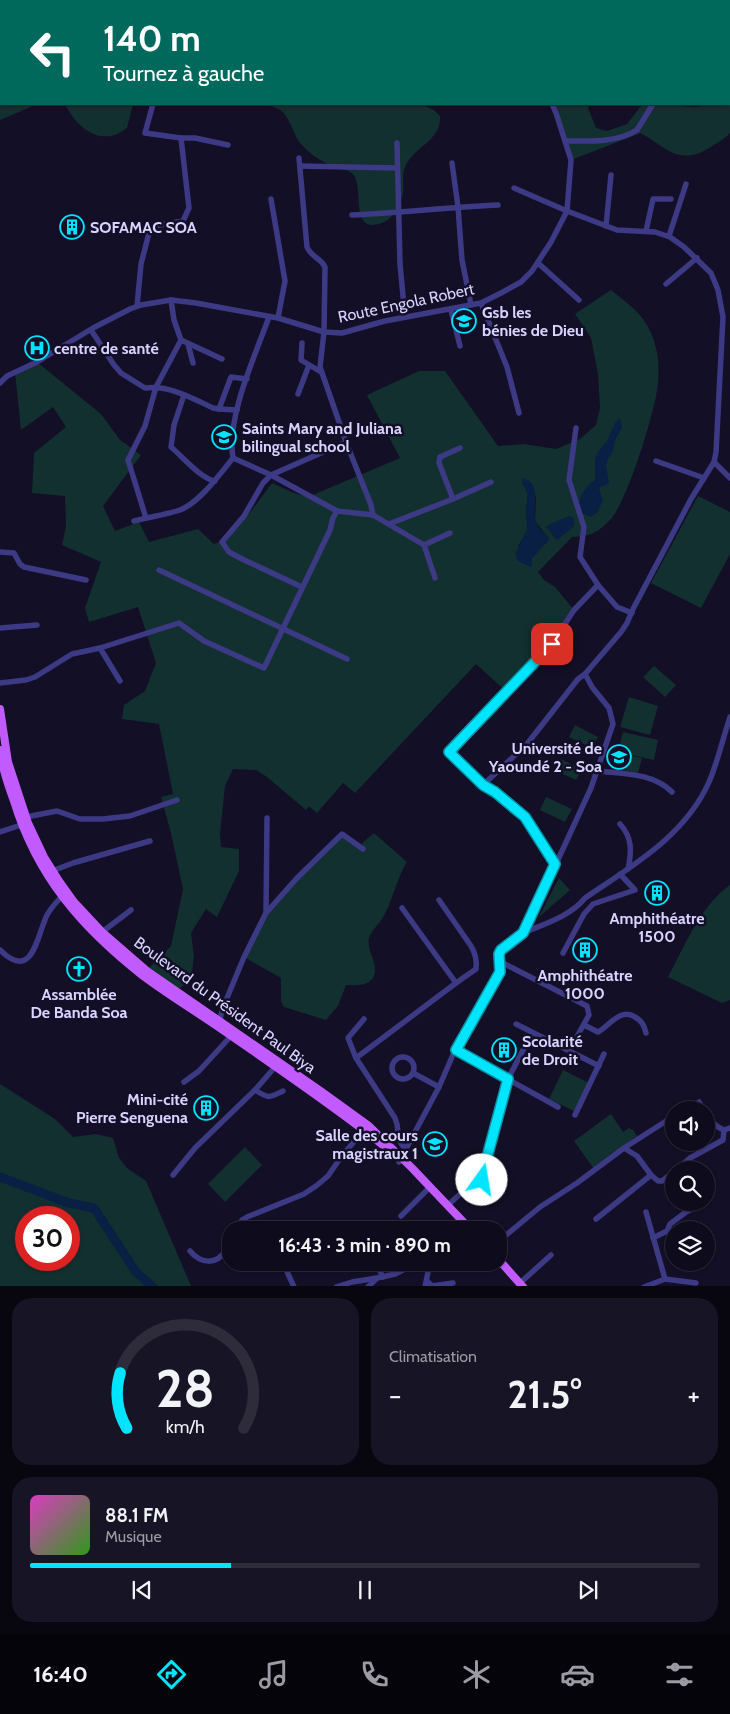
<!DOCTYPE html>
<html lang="fr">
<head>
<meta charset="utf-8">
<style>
	:root { --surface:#0e0b1c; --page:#171425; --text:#f1f3f6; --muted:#9b9ba3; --line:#2e2b3b; --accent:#00e5ff }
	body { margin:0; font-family:Cabin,sans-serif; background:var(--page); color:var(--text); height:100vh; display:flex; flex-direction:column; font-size:19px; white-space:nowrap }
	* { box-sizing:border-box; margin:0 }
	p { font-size:16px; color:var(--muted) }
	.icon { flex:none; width:28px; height:28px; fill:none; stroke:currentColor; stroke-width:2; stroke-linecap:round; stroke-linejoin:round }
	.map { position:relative; height:1286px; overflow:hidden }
	.panel { display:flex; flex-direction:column; gap:12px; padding:12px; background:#08060f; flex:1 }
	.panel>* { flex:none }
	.hud { position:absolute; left:0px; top:0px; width:730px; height:105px; box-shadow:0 1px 4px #0004,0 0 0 1px var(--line); background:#00695c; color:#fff; overflow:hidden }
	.controls { position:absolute; left:665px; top:1101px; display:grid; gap:10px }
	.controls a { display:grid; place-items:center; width:50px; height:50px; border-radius:50%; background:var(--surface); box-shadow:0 1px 4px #0004,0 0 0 1px var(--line); font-size:25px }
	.speed { position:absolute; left:15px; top:1206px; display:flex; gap:10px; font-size:25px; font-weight:700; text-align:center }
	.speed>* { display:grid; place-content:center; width:65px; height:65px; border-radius:50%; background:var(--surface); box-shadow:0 1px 4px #0004,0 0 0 1px var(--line); line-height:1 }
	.speed .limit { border:8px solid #d22; background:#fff; color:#111 }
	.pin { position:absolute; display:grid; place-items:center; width:42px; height:42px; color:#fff; margin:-21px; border-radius:10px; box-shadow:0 2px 8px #0006 }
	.me { position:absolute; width:55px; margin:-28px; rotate:13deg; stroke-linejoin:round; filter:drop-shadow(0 0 4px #0008) }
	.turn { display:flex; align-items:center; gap:18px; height:105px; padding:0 20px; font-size:22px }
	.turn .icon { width:65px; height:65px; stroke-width:2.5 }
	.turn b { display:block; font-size:35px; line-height:42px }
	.big { font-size:38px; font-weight:700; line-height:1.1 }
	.panel .tile { flex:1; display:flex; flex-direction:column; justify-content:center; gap:8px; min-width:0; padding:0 18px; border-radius:20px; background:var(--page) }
	.panel .dial { align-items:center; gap:0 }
	.dial svg { height:130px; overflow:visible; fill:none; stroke:var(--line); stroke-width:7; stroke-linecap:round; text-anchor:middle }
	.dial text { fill:var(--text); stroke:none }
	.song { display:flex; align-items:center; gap:15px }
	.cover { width:60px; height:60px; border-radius:8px; background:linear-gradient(135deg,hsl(310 70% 55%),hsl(110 70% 35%)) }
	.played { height:5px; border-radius:2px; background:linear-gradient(90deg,var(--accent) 30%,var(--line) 30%) }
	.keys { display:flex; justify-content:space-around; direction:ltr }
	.heat { display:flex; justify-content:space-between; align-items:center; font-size:28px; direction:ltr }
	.panel .tiles { flex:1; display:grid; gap:12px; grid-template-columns:1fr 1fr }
	.tile:last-child { grid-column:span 2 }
	.trip { position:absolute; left:222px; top:1221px; width:285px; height:50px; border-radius:20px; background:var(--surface); box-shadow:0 1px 4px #0004,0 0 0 1px var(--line); font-weight:700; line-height:50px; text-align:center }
	.tabs { display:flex; height:80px; justify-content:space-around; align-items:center; background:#06040b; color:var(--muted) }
	.tabs .icon { width:35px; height:35px }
	.tabs .active { color:var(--accent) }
	.tabs b { font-size:22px; color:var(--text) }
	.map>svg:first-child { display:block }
</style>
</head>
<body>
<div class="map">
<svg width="730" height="1287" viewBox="0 0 730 1287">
	<rect width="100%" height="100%" fill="#130f26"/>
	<g fill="#12302f" fill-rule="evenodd">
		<polygon points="0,0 9,0 1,1 1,104 38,104 0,120"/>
		<path d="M730 64V133C725 139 718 142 711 147 680 166 669 150 641 133L571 160 552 104H590L588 108 596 128 607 131 627 124 640 107 648 104 695 107 713 104H729Z"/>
		<path d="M65 104H133L127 128C102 148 77 129 65 104Z"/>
		<path d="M235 104H421L434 110 440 116C442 142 411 147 404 170 402 178 404 185 403 193 401 204 393 219 382 223 348 235 365 187 353 174 347 169 339 169 332 166 320 161 310 154 301 144 292 134 290 113 276 108 263 102 248 107 235 104Z"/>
		<path d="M611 290C636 310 650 319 657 352 659 362 659 379 657 390 654 414 626 506 609 521 596 534 590 536 572 537L538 572 544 580 555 587 574 610 565 625 507 692 476 664 355 793 343 783 317 813 309 806 306 810 267 777 256 770 233 769 225 786 220 834 221 847 239 849V871L217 917 206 909 191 933 194 956 191 981 170 994 142 975 171 946 183 889 171 833 161 797 173 794 159 724 122 719 124 705 145 691 156 663 138 607 89 622 85 608 101 562 62 545 66 527 65 496 32 493 34 453 66 427 53 407 21 430 15 372 37 362 101 414 120 440 141 455 103 506 115 531 139 522 149 542 198 529 214 544 226 539 252 510 272 483 294 493 308 497 400 458 367 395 419 371H445L498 446 524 444 556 449 580 439 596 425 600 408 598 374 591 338 575 314ZM522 482 536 496 535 521 549 539 532 558 531 566 518 546 528 530 526 511 528 494Z"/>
		<polygon points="698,496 730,512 730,554 701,608 651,583"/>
		<polygon points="654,666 676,685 665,697 643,677"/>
		<polygon points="629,697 658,706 650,735 620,727"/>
		<polygon points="575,725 598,737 592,748 569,737"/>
		<polygon points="623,732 658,740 654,760 618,752"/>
		<polygon points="618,753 642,758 638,773 614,768"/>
		<polygon points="560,759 582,769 576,780 554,770"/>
		<polygon points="546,797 572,809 565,822 540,810"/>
		<path d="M374 833 407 862C396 879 393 901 382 919 378 925 371 931 369 938 366 951 379 964 374 976 369 987 356 985 346 985L338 1006 326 1020 284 1007 281 1001V978L244 957 264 916 342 834 363 848 362 843Z"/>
		<polygon points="559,878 570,890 539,917"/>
		<path d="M730 885V1000L722 1003 668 977C685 946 700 906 730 885Z"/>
		<polygon points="563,1070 589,1083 574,1111 549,1099"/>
		<path d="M0 1084 55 1119 73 1137 96 1134 113 1138 119 1158 127 1168 146 1181 191 1286H0ZM26 1218H69V1260H26Z"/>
		<polygon points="611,1114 623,1132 629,1128 633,1130 637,1136 607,1157 594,1169 574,1141"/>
		<polygon points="245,1147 262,1165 225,1202 208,1184"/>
	</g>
	<g fill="#0a1f44">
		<path d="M620 418 622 428 615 440 613 451 608 459 606 465 609 483 599 488 603 500 597 513 590 517 580 512C576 499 585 487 595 480V459L598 452 607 441 615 423Z"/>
		<path d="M523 478C543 483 531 508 536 521 538 528 543 533 549 537V540L532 558 531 567 518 561 515 554 527 530 526 511 528 494 522 482Z"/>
		<polygon points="570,516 574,518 574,526 557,540 546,527 550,524"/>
	</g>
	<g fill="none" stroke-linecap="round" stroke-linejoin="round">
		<polyline stroke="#0a1f44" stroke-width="9" points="0,1177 69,1203 94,1208 136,1272 153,1287"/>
		<g stroke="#3d3a85" stroke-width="5.5">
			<polyline points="294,0 299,1"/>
			<polyline points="415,0 416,1"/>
			<polyline points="509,0 509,1"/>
			<polyline points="706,0 706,1"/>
			<polyline points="220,1 220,0"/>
			<polyline points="265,1 266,0"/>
			<polyline points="314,1 314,0"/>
			<polyline points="376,1 379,0"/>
			<polyline points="461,1 464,0"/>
			<polyline points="729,18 730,17"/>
			<polyline points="153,104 145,133 181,138 195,138 228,145"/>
			<path d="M565 141C588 141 617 143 637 130L653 104"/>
			<polyline points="397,143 400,264 405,317"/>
			<polyline points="452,163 458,207 462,260 471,305"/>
			<polyline points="300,166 397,168"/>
			<polyline points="271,199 285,281 278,318"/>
			<path d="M352 215C401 213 449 207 498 205"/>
			<polyline points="606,226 611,175"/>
			<polyline points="646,231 653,199 671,199"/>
			<polyline points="669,236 686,184"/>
			<polyline points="538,263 579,300"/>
			<polyline points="666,284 697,258"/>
			<polyline points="481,303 507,367 519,413"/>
			<polyline points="137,306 141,264 150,229 154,226 183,221 189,208 181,138"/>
			<polyline points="451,310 460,346"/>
			<path d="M91 330 114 365 121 373 145 388C169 385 192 398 213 408L219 409 231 377 247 379"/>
			<polyline points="181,340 222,359"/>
			<polyline points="302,343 301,360 321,372"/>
			<polyline points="188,344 193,363"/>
			<polyline points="0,383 7,376 37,362 93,328 130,309 141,305 171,300 196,303 278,318 324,332 342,333 385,321 481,303 501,293 521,282 532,271 551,242 567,211 571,160 556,113 552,104"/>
			<polyline points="298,394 309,365"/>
			<path d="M184 395 174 425 171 447C183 457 200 478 215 481"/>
			<polyline points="219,409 237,410"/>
			<polyline points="576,428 569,480 584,527 580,557 598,585"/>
			<polyline points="346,442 371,505 373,515"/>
			<path d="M233 458C226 418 255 356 269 317"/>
			<polyline points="656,461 704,478"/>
			<polyline points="714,462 730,478"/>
			<polyline points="453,499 439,463 440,457 460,448"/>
			<polyline points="146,518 128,460 145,426 156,387 181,340 174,320 171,300"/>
			<path d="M134 521C149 517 165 515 180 510 199 503 220 474 233 458L271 475 346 442 320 367 324 332 325 267C321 258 311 257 307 247L299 158"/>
			<polyline points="389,524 453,499 491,482"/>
			<polyline points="424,545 450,533"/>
			<polyline points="0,552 14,553 20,564 24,567 86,580"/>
			<polyline points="159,570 347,659"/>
			<polyline points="302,587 242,559 229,552 222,542 244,516 263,483 271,475 337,511 373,515 424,545 435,578"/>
			<polyline points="0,628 37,625"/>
			<polyline points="100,648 120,681"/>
			<polyline points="0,683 26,680 35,677 72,654 100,648 179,623 204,641 264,668 330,530 333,518 337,511"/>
			<path d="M598 771C624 774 653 773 672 792"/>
			<polyline points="483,785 527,744 578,679 585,674"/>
			<polyline points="26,817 57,811 80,819 103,819 130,816 177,800"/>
			<path d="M620 824C632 837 632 851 628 869"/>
			<polyline points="0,832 21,825"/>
			<polyline points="555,864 525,817 495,792 483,785 449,751 552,644 574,610 598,585 617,607 632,613"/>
			<polyline points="52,871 73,863 150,841"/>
			<path d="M439 900 471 946C476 954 477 960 476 969L456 983"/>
			<path d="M402 908 456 983 356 1058 395 1118C401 1132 394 1137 406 1150"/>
			<polyline points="266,913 267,818"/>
			<polyline points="102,932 131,910"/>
			<path d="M523 933C544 924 571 916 585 898 632 866 685 836 709 782 718 761 723 738 730 717"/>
			<path d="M0 950C33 983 37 935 47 915 51 908 59 899 65 894"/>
			<polyline points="563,953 584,914 593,904 635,890 620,874"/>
			<polyline points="499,961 587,1006 589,1015 569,1051"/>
			<polyline points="220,1020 222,1010 244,957 266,913 297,878 342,834 363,849"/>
			<polyline points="516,1024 599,1066"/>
			<path d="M584 1025 598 1032C609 1026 621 1007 635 1017 642 1021 644 1025 646 1033"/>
			<polyline points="455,1050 558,1107"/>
			<circle cx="403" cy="1068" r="11"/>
			<polyline points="356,1058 348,1038 364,1019"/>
			<polyline points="413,1073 439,1087"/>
			<polyline points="184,1082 199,1071 231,1036"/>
			<path d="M255 1090C269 1099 269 1098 283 1091"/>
			<polyline points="699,1102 704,1110"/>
			<path d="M706 1114C711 1122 716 1127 724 1130L730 1128"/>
			<polyline points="575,1115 604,1054"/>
			<polyline points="624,1148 637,1156 651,1175 658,1181 662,1181 674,1172"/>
			<polyline points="399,1162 439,1087 455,1050 500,972 499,955 501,950 523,933 527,927 591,788 613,724 609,708 592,687 585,674 621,632 627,623 633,609 691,499 714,462 716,452 723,317 718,290 711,273 684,247 670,237 655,232 617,230 567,211 514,188"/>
			<polyline points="676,1170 690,1158 723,1140 724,1130"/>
			<polyline points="173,1175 195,1148 255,1090 275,1067"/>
			<polyline points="448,1205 459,1195 482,1180 487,1174 486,1161 508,1079 532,1033"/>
			<polyline points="646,1212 665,1279"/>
			<polyline points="401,1216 427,1190"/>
			<polyline points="596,1219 651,1175"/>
			<polyline points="235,1230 242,1220 247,1217 304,1194 316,1186 328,1176 341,1157 364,1130"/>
			<polyline points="653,1238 667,1231 670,1224 686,1212 703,1203"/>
			<polyline points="499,1241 540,1207 577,1183 624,1148 674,1116"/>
			<path d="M190 1251C200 1263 216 1266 225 1251 227 1246 229 1240 231 1235"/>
			<polyline points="375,1262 383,1277"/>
			<polyline points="284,1265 294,1287"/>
			<polyline points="427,1281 432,1286 453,1283"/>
			<polyline points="520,1283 551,1255"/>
			<polyline points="336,1287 352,1282 377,1278"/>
			<polyline points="368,1287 377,1278 395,1274 419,1262"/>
			<polyline points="425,1287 430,1262"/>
			<polyline points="644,1287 665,1279 696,1283"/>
		</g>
		<g stroke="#c25bff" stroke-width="8">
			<polyline points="0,709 8,762 28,823 44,857 59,881 74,902 102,932 147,971 322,1092 369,1126 412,1168 471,1230"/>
			<path d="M0 750C2 768 8 785 14 801 37 876 81 927 142 975 166 993 192 1009 217 1026 273 1065 330 1103 383 1145"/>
			<polyline points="499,1260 523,1287"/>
		</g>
	</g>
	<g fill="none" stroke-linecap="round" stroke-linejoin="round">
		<g stroke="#0095a6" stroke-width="12">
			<polyline id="route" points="482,1180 487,1174 486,1161 508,1079 456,1050 500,972 499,954 501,950 523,933 555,864 525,817 495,792 483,785 449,752 552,644"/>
		</g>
		<use href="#route" stroke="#00e5ff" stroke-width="9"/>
	</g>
	<defs>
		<g id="building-ring" transform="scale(1.25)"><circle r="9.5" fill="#130f26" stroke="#00e5ff" stroke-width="1.5"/><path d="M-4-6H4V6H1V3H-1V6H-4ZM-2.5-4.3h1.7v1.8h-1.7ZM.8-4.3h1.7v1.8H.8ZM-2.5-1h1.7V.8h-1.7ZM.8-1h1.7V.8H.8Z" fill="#00e5ff"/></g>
		<g id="school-ring" transform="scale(1.25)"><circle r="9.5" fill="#130f26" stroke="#00e5ff" stroke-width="1.5"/><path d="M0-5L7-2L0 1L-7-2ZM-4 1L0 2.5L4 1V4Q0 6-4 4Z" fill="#00e5ff"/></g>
		<g id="hospital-ring" transform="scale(1.25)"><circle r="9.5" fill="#130f26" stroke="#00e5ff" stroke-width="1.5"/><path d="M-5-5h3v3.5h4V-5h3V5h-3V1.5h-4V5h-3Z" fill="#00e5ff"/></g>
		<g id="university-ring" transform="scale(1.25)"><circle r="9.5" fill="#130f26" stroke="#00e5ff" stroke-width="1.5"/><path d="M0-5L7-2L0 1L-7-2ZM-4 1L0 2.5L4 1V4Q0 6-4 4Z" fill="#00e5ff"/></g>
		<g id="church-ring" transform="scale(1.25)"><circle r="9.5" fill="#130f26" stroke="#00e5ff" stroke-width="1.5"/><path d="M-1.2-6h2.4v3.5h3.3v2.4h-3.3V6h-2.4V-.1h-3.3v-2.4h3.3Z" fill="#00e5ff"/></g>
	</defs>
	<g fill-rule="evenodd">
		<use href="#building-ring" x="72" y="227"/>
		<use href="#school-ring" x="464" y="321"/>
		<use href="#hospital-ring" x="37" y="348"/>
		<use href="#school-ring" x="224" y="437"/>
		<use href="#university-ring" x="619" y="757"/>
		<use href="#building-ring" x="657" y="893"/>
		<use href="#building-ring" x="585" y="950"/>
		<use href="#church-ring" x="79" y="969"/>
		<use href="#building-ring" x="504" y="1050"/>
		<use href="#building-ring" x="206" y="1108"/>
		<use href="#university-ring" x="435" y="1144"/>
	</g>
	<g text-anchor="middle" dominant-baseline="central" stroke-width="5" stroke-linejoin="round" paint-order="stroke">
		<g font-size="16" font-weight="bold" fill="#d9d4ff" stroke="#130f26" text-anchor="start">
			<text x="90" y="227">SOFAMAC SOA</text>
			<text x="482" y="312">Gsb les<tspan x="482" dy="18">bénies de Dieu</tspan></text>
			<text x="54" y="348">centre de santé</text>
			<text x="242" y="428">Saints Mary and Juliana<tspan x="242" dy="18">bilingual school</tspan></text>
			<text x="602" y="748" text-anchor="end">Université de<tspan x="602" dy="18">Yaoundé 2 - Soa</tspan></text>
			<text x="657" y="918" text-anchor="middle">Amphithéatre<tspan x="657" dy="18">1500</tspan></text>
			<text x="585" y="975" text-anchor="middle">Amphithéatre<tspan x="585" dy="18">1000</tspan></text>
			<text x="79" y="994" text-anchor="middle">Assamblée<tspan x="79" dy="18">De Banda Soa</tspan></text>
			<text x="522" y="1041">Scolarité<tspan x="522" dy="18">de Droit</tspan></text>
			<text x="188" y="1099" text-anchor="end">Mini-cité<tspan x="188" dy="18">Pierre Senguena</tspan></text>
			<text x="418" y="1135" text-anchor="end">Salle des cours<tspan x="418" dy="18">magistraux 1</tspan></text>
		</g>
		<g font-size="16" fill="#d9d4ff" stroke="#130f26">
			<text transform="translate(406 303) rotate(-12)">Route Engola Robert</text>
			<text transform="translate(225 1005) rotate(36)">Boulevard du Président Paul Biya</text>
		</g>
	</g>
</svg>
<div class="controls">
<a><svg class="icon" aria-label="sound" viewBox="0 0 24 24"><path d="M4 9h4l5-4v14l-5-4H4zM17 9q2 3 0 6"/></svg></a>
<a><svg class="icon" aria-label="search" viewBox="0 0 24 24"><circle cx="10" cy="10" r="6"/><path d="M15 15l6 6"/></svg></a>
<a><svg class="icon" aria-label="layers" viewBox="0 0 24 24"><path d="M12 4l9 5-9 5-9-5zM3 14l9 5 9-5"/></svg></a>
</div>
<div class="speed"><div class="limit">30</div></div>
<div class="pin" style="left:552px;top:644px;background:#d93025"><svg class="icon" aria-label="arrive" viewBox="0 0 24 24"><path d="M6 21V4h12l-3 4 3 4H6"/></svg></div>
<svg class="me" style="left:482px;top:1180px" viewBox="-20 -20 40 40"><circle r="19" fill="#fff"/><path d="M0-13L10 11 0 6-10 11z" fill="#00e5ff"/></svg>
<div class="trip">16:43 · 3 min · 890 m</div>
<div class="hud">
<div class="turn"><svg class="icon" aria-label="left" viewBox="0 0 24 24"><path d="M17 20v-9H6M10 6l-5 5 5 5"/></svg><div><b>140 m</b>Tournez à gauche</div></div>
</div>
</div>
<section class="panel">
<div class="tiles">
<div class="tile dial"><svg viewBox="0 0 100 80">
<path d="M14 69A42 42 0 1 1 86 69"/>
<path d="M14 69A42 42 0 0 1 10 35" stroke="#00e5ff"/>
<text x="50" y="56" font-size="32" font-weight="700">28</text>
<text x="50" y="72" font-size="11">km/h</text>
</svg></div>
<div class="tile"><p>Climatisation</p>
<div class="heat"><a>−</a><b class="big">21.5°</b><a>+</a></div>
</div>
<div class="tile">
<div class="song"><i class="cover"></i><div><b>88.1 FM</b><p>Musique</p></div></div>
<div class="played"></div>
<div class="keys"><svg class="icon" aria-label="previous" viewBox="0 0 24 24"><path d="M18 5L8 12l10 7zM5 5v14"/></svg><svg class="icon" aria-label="pause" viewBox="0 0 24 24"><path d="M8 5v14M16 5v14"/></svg><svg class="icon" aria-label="next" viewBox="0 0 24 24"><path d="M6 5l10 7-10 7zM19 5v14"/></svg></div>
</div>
</div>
</section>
<nav class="tabs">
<b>16:40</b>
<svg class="icon active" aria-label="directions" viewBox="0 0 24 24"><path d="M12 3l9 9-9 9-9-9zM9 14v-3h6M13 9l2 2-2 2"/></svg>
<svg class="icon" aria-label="music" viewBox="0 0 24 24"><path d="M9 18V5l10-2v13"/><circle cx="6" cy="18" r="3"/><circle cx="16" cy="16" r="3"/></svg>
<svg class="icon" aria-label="phone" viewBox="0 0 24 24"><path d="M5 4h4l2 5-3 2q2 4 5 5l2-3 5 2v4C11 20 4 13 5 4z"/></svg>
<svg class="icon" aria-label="climate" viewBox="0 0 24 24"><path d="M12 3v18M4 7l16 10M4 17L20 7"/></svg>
<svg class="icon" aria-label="car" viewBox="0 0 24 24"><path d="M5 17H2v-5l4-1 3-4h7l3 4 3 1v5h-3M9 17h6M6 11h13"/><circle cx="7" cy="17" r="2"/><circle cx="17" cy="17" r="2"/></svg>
<svg class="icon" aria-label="filters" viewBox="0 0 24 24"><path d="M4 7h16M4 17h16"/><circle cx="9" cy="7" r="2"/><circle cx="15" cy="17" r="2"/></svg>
</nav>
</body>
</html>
